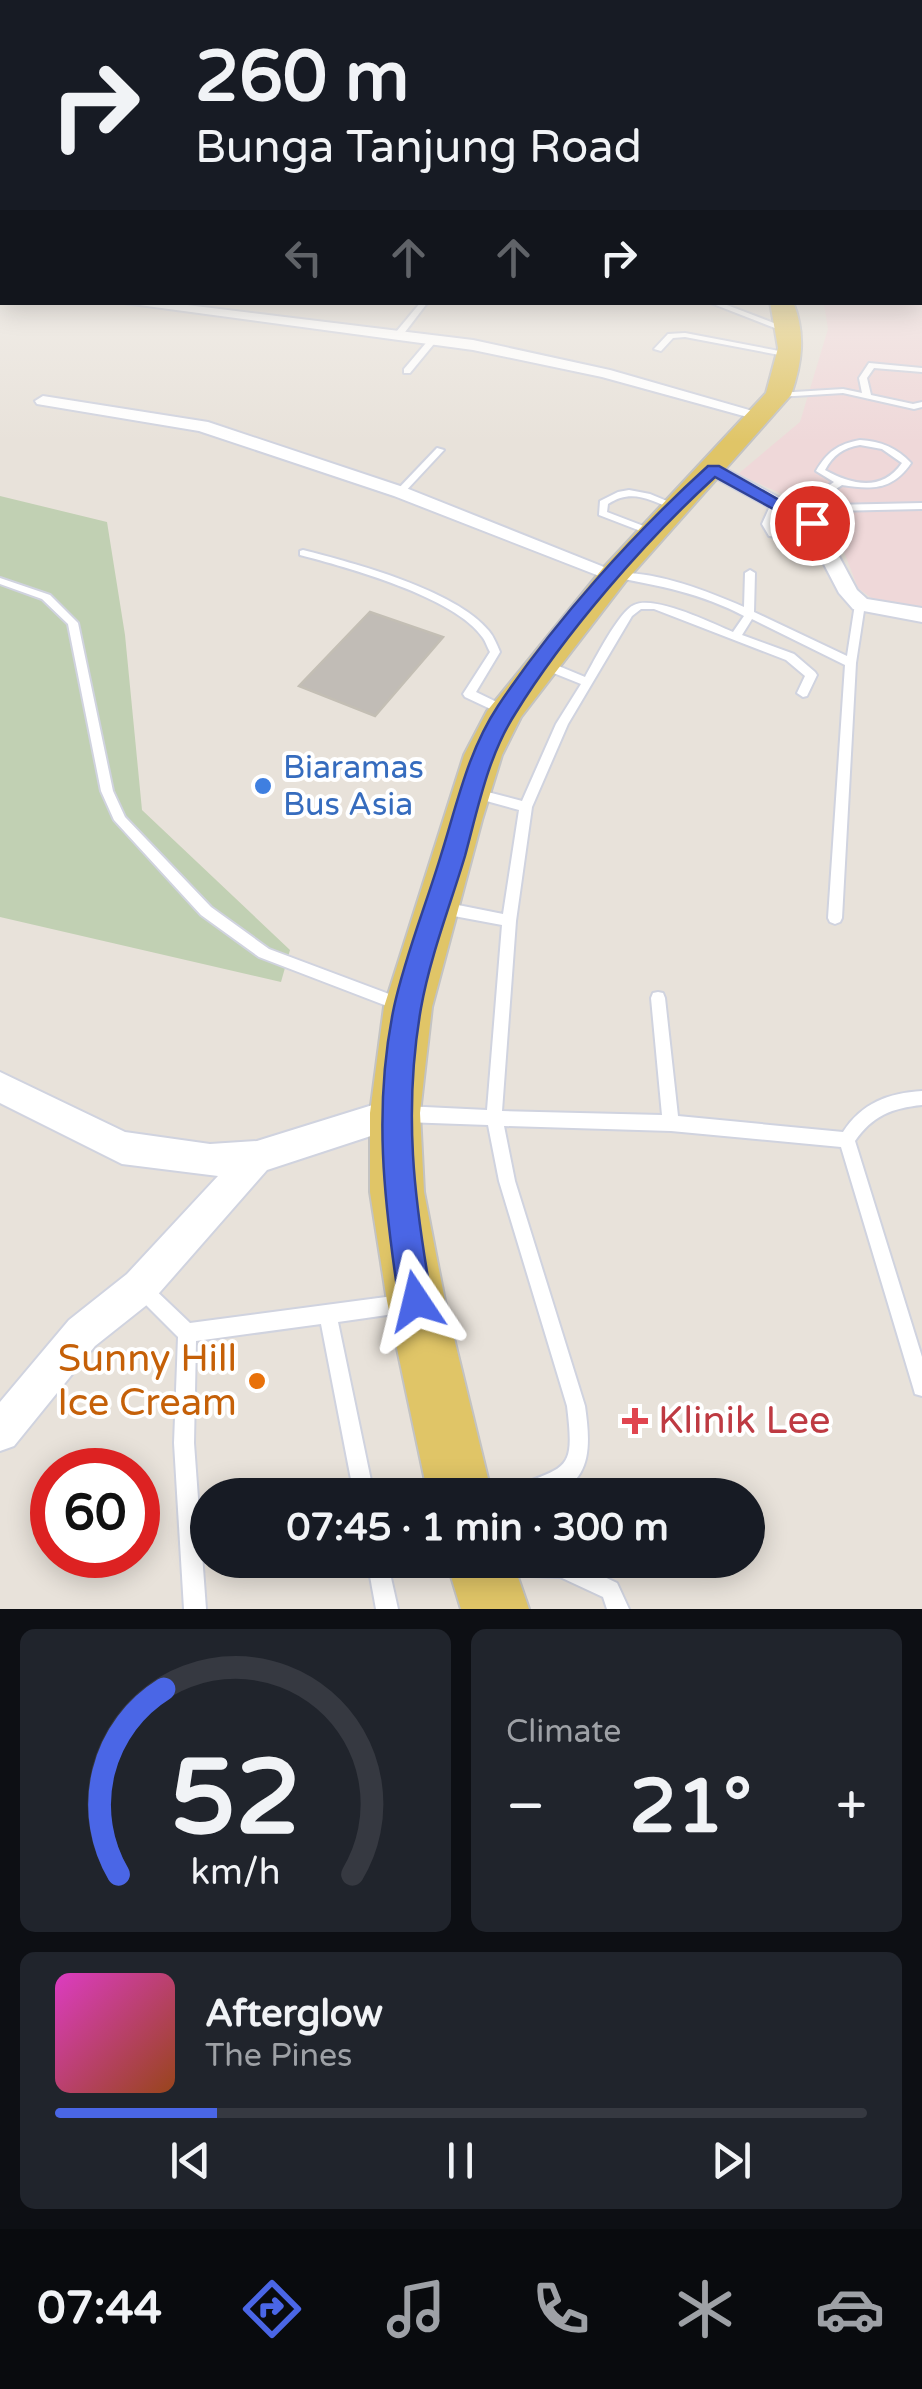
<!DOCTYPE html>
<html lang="en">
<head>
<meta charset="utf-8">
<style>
	:root { --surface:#171b24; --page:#20242c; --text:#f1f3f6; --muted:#9ea1a6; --line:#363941; --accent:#4a66e6 }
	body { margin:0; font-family:"Varela Round",sans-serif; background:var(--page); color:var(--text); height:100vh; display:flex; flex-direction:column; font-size:38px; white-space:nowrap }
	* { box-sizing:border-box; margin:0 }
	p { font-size:32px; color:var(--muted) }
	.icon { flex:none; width:55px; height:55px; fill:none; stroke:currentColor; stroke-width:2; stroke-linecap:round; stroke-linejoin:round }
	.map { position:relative; height:1609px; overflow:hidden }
	.drawer { display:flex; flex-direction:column; gap:20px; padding:20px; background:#0d0f14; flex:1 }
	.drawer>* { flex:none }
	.hud { position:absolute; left:0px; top:0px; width:922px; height:305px; box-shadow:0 5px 25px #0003; background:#171b24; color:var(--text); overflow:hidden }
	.speed { position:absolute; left:30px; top:1448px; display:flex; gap:20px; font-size:50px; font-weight:700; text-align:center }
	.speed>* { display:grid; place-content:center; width:130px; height:130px; border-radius:50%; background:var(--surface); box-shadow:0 5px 25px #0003; line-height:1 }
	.speed .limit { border:15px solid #d22; background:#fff; color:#111 }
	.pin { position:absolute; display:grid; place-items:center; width:85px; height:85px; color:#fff; margin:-42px; border:5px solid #fff; border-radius:50%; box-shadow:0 2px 10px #0007 }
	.me { position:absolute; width:110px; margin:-55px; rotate:350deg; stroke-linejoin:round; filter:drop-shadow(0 0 8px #0008) }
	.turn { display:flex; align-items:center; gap:35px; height:210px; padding:0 30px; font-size:45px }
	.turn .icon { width:130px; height:130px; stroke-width:2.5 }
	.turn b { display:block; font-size:70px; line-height:85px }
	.lanes { display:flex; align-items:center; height:95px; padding:0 30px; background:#0003; justify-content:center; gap:50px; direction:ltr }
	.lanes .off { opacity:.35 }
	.big { font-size:75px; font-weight:800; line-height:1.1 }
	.drawer .widget { flex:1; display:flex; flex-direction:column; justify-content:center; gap:15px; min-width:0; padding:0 35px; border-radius:15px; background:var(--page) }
	.drawer .dial { align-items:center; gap:0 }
	.dial svg { height:260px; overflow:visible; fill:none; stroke:var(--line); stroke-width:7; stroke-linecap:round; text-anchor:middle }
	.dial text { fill:var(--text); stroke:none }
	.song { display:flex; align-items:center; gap:30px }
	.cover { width:120px; height:120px; border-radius:15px; background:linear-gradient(135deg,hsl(310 70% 55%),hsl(20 70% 35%)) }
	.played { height:10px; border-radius:5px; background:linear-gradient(90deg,var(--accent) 20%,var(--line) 20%) }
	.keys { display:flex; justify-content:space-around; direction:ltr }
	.heat { display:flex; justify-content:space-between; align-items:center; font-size:55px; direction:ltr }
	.drawer .tiles { flex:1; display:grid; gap:20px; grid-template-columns:1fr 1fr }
	.widget:last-child { grid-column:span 2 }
	.trip { position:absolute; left:190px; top:1478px; width:575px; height:100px; border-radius:50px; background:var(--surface); box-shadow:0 5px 25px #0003; font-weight:800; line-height:100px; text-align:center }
	.menu { display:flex; height:160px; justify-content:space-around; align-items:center; background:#090b0e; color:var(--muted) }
	.menu .icon { width:70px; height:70px }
	.menu .selected { color:var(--accent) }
	.menu b { font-size:45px; color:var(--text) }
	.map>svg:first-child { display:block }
</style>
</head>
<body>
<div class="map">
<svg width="922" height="1609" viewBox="0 0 922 1609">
	<rect width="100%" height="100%" fill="#e8e2da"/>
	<polygon fill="#efd8d9" points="824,303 922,304 922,608 882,606 858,588 830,516 738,474 800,422 828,329"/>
	<polygon fill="#c1d0b3" points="0,496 107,522 125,635 142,810 290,950 281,982 0,917"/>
	<polygon fill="#c1bcb6" stroke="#c3beb4" stroke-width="2.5" points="370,612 443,637 375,716 299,686"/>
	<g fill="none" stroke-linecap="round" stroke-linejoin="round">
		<g stroke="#d0d3df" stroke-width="4">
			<g id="service">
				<rect x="920" y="220" width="2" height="4"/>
				<rect x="920" y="274" width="2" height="4"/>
				<polygon points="421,302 428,302 402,336 396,336 396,332"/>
				<polygon points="708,302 719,302 792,330 785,332"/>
				<polygon points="685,333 790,353 794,355 790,357 685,337 673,338 661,351 654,349 668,334"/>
				<polygon points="431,337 438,339 410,373 404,373 404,369"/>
				<polygon points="869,363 922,368 922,372 874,368 867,378 871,395 913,404 922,402 922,407 914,409 843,393 778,397 774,395 778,393 843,389 862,393 859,378"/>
				<path d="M860 440C881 441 897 448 911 463 893 490 872 490 842 485L797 515H791V511L834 482 816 471C827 452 838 444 860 440ZM860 445 882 449 902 463C882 492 852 485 825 470 833 455 843 448 860 445Z"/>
				<polygon points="437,448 444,450 403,494 397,494 397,490"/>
				<path d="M629 490 650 494 679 506 674 509C649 500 632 488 608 504L607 512 654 530V534L651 535 599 515 600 501 618 492Z"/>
				<polygon points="776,501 781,504 772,524 776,532 824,539 829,542 827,544 769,536 762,524 771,504"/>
				<polygon points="922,503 922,509 833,511 815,525 812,526 807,523 831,505"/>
				<path d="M303 550C354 563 456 590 489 631 494 637 497 645 500 652L476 692 507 707 509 710 507 713H499L465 697 463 694 490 652C487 647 486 642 483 638 456 597 346 567 300 555V551Z"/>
				<path d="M750 570 755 573 754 612 847 656 855 604 860 601 865 604 856 663 842 918 840 922 835 924 830 922 828 918 845 665 752 619 742 635 794 654 815 672 817 675 807 696 803 697 797 693 805 676 786 660 654 609H641L632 616 568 724 532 807 516 921 502 1111 662 1115 651 998 653 993 658 992 663 993 665 998 678 1116 843 1132C862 1103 888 1093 922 1091V1105C892 1108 872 1116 855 1141L922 1357V1396L915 1394 913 1387 841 1147 671 1131 504 1126 515 1181 585 1406C590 1441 594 1483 550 1494 538 1497 522 1495 509 1495L512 1488C568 1465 575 1472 567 1406L499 1181 488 1125 404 1122 398 1119 396 1114 398 1109 404 1106 487 1110 502 925 443 914 438 912 436 908 438 904 443 902 503 914 519 810 472 797 470 794 476 789 522 801 556 724 581 684 541 668 540 665 541 662H549L585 677C594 661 619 611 634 605 655 595 711 623 733 632L744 616C703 594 658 585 612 577V573C657 571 704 590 744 607L745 573Z"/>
				<polygon points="0,578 50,595 78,623 113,791 125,817 211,907 269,949 405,1000 407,1005 405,1010 400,1011 259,957 201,915 114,820 101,791 68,624 42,599 0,584"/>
				<polygon points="142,1280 148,1283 190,1323 401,1295 407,1298 410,1304 407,1310 401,1313 338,1322 374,1495 354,1495 321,1324 196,1341 194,1443 206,1609 184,1609 174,1443 178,1337 136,1295 133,1289 136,1283"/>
				<polygon points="367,1560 387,1560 398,1609 376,1609"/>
				<polygon points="490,1560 569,1560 617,1583 629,1609 607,1609 603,1597 560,1577 498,1575 491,1572 488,1565"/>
			</g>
		</g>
		<g stroke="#d0d3df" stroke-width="4">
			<g id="minor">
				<rect x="0" y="281" width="2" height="9"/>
				<rect x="920" y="291" width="2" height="8"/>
				<polygon points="117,302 163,302 473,340 610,370 770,416 762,421 602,377 473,350"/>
				<polygon points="43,396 208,422 406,488 624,575 614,581 607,579 394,496 199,431 37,404 35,401"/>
				<polygon points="708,466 720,466 819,519 857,590 867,599 922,608 922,622 853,609 839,593 804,526 708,474"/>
				<polygon points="0,1072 125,1132 210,1144 257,1141 395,1098 406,1102 411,1113 406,1124 395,1128 267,1170 153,1300 95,1346 14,1446 0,1451 0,1402 69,1320 127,1274 218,1176 122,1164 0,1103"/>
			</g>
		</g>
		<g stroke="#c3c3c3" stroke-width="4">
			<g id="primary">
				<path d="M770 302H793C806 334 802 363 791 395L625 582 521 717 502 755 482 820 432 1007 420 1113 424 1192 445 1301 492 1495H428L387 1301 370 1192V1113L384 1007 464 755 487 711 603 568 766 393 778 348Z"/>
				<polygon points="446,1560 512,1560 529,1609 461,1609"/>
			</g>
		</g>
		<use href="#service" fill="#fff" fill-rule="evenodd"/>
		<use href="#minor" fill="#fff" fill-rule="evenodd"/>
		<use href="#primary" fill="#e0c567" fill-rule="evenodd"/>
	</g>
	<linearGradient id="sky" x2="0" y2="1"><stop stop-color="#7bbae5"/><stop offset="0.49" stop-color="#f5f2ee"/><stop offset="1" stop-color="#f5f2ee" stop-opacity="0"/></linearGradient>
	<rect width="922" height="442" fill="url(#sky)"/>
	<path fill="#4a66e6" stroke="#304296" stroke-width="2.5" d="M708 466H719L820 523 806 527 715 477C646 540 564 634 515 714 488 756 478 808 465 856 450 906 430 957 421 1008 403 1111 414 1200 432 1301L427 1313 416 1318 404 1313 399 1301C384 1202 373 1107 394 1007 405 956 426 905 441 855 457 804 468 751 498 706 554 622 633 534 708 466Z"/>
	<circle fill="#3f7fe0" stroke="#fff" stroke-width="4" cx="263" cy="786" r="10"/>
	<circle fill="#e8710a" stroke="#fff" stroke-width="4" cx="257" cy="1381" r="10"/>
	<path fill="#e0444e" stroke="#fff" stroke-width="4" d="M630 1406h10v10h10v10h-10v10h-10v-10h-10v-10h10z"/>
	<g text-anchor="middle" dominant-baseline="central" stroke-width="8" stroke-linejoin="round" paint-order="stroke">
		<g font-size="32" fill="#366cbe" stroke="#fff" text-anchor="start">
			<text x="283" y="768">Biaramas<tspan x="283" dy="37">Bus Asia</tspan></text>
		</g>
		<g font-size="38" fill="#c56008" stroke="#fff" text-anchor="end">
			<text x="237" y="1359">Sunny Hill<tspan x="237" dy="44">Ice Cream</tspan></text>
		</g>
		<g font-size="38" fill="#be3a42" stroke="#fff" text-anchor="start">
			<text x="658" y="1421">Klinik Lee</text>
		</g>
	</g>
</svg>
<div class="speed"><div class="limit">60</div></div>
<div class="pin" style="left:812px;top:523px;background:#d93025"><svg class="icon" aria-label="arrive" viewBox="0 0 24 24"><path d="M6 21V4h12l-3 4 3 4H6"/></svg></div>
<svg class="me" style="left:416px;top:1301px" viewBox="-20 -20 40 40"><path d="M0-17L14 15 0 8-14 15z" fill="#4a66e6" stroke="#fff" stroke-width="4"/></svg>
<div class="trip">07:45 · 1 min · 300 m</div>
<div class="hud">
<div class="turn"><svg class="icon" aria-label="right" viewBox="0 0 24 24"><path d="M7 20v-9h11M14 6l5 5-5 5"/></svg><div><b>260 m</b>Bunga Tanjung Road</div></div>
<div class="lanes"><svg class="icon off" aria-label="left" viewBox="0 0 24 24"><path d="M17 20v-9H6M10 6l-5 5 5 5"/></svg><svg class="icon off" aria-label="ahead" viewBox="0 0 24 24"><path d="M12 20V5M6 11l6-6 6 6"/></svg><svg class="icon off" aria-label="ahead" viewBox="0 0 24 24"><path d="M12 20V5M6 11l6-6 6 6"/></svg><svg class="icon" aria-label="right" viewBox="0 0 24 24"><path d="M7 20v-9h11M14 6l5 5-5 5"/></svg></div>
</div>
</div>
<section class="drawer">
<div class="tiles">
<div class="widget dial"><svg viewBox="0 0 100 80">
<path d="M14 69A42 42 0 1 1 86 69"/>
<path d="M14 69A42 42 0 0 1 28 12" stroke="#4a66e6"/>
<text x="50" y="56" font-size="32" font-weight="700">52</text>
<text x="50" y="72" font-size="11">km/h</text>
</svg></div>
<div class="widget"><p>Climate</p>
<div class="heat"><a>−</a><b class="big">21°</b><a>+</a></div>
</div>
<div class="widget">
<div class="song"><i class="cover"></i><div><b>Afterglow</b><p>The Pines</p></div></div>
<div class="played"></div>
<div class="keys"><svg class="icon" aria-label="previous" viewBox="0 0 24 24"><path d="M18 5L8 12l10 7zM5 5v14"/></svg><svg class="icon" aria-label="pause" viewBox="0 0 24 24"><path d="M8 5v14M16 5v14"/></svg><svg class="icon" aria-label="next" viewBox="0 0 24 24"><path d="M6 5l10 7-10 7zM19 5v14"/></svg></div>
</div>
</div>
</section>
<nav class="menu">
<b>07:44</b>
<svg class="icon selected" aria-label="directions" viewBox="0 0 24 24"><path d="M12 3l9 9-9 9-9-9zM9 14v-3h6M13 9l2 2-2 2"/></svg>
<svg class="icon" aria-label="music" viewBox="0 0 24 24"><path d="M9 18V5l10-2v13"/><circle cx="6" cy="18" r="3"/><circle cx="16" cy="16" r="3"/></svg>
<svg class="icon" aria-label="phone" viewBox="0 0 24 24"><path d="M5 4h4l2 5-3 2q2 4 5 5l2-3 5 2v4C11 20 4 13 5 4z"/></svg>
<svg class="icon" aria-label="climate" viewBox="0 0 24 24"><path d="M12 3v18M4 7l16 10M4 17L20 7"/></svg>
<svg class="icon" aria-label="car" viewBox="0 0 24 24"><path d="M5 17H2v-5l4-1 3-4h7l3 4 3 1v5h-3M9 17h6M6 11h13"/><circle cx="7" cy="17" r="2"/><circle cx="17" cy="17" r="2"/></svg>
</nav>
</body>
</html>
